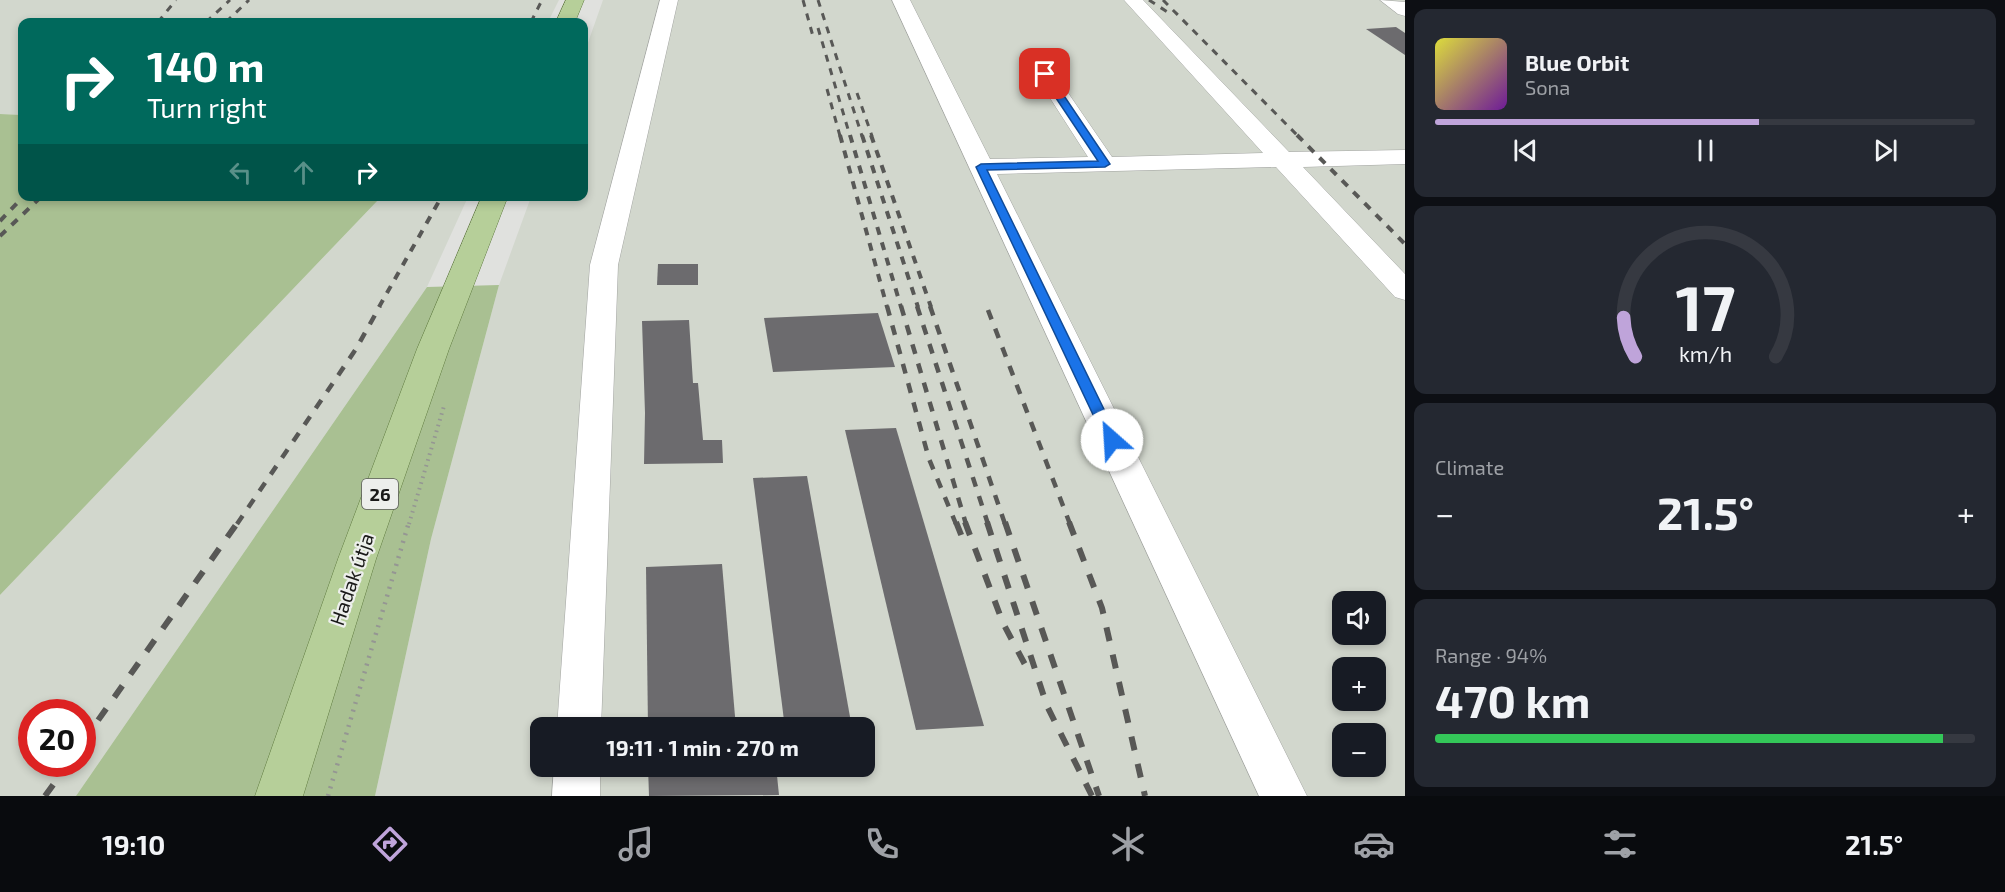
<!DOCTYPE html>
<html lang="en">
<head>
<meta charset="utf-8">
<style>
	:root { --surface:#171b24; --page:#242831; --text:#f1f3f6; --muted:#9ea1a6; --line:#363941; --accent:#bfa4da }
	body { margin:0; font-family:"Exo 2",sans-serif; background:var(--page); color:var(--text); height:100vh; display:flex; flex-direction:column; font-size:22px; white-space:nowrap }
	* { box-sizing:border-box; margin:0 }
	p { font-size:20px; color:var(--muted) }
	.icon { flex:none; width:33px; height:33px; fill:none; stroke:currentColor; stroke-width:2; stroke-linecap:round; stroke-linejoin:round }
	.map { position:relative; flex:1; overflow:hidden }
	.drawer { display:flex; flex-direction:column; gap:9px; padding:9px; background:#0d0f14; width:600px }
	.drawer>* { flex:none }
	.top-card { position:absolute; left:18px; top:18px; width:570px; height:183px; border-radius:12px; box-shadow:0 3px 9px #0003; background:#00695c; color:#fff; overflow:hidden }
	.tools { position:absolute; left:1332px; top:591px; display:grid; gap:12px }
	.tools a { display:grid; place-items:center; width:54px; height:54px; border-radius:12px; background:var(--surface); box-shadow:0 3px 9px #0003; font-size:30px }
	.speed { position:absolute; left:18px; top:699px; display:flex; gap:12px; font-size:30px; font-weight:700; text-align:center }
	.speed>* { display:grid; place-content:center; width:78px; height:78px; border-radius:50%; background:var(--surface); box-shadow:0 3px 9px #0003; line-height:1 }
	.speed .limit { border:9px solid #d22; background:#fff; color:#111 }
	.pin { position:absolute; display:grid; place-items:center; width:51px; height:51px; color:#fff; margin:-26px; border-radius:12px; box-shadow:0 3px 9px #0006 }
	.me { position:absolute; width:66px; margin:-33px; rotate:334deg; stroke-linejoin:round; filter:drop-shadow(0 0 4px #0008) }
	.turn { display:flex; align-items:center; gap:21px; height:126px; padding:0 30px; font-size:27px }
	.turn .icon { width:78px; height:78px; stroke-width:2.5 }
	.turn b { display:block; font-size:42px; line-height:51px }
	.lanes { display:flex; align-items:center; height:57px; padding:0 30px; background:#0003; justify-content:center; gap:30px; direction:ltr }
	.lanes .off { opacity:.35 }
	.big { font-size:45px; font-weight:700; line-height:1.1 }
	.drawer .widget { flex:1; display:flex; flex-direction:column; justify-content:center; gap:9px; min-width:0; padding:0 21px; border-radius:12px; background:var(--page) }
	.drawer .dial { align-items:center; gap:0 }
	.dial svg { height:156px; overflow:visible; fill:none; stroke:var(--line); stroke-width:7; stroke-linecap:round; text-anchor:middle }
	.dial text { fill:var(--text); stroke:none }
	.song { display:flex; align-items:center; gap:18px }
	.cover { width:72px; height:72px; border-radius:9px; background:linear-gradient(135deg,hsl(60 70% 55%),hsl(280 70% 35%)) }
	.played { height:6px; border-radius:3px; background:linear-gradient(90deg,var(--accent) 60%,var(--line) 60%) }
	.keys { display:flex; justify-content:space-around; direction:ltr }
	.heat { display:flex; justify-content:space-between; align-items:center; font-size:33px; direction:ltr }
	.charge { height:9px; border-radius:4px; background:linear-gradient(90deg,#34c759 94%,var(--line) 0) }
	.trip { position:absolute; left:530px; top:717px; width:345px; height:60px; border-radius:12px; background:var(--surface); box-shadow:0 3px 9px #0003; font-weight:700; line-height:60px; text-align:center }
	.menu { display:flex; height:96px; justify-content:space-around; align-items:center; background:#090b0e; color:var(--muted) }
	.menu .icon { width:42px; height:42px }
	.menu .on { color:var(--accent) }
	.menu b { font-size:27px; color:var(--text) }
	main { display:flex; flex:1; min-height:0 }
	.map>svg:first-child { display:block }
</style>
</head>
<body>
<main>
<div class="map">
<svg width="1405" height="796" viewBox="0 0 1405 796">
	<rect width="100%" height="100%" fill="#e0e1de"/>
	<g fill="#d2d7cd" fill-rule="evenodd">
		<polygon points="0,0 559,0 548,22 22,22 22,115 0,114"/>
		<path d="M603 0H1405V796H375L431 539 499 285 531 197 584 196V54ZM1342 602H1376V634H1342ZM1342 668H1376V700H1342ZM540 728H864V766H540ZM1342 734H1376V766H1342Z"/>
		<path d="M381 197H468L427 287 76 796H0V595ZM32 712H82V764H32Z"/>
	</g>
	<g fill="#a9c092">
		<polygon points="0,114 22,115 22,196 381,197 0,595"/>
		<polygon points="499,285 431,539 375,796 76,796 427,287"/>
	</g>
	<g fill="#6c6b6e">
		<polygon points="1396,27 1405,33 1405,55 1366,29"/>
		<polygon points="658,264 698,264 698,285 657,285"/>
		<polygon points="878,313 895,367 773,372 764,318"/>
		<polygon points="689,320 693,383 698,383 703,440 722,440 723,463 644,464 645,413 642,321"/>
		<polygon points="896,428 984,726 916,730 845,430"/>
		<polygon points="807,476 852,728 785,728 753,478"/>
		<polygon points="722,564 736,728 648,728 646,567"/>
		<polygon points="648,766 776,766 779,795 649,796"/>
	</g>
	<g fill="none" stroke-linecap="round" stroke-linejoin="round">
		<g stroke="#a3a5a2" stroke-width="1">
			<g id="minor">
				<polygon points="660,0 678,0 618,265 601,728 557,728 590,265"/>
				<polygon points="892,0 910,0 990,159 1088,157 1023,56 1026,52 1033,50 1040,52 1112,157 1263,153 1124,0 1143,0 1289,152 1405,150 1405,164 1303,167 1405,274 1405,300 1395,297 1276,167 997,174 1307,796 1259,796"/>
				<polygon points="1380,0 1405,2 1405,16 1398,14"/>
				<polygon points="554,766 600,766 600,796 552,796"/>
			</g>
		</g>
		<g stroke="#607b40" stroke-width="1">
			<g id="major">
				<polygon points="566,0 584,0 575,22 556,22"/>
				<polygon points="482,196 508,196 449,349 376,559 303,796 255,796 338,559 417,349"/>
			</g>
		</g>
		<polyline stroke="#959693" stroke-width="4" stroke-dasharray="1.5 4.5" stroke-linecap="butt" points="409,524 444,406"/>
		<polyline stroke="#959693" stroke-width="4.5" stroke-dasharray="2 6" stroke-linecap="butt" points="328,796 409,522"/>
		<use href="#minor" fill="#fff" fill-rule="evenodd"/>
		<use href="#major" fill="#b6cf99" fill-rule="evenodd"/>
		<g stroke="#585856" stroke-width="3" stroke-dasharray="7 7" stroke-linecap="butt">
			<polyline points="803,0 814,40"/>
			<polyline points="818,0 862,136"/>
			<polyline points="1149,0 1169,13"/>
			<polyline points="1163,0 1298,136"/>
			<polyline points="158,22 176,0"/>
			<polyline points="206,22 230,0"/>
			<polyline points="226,22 249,0"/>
			<polyline points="531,22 542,0"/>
			<polyline points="818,28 850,136"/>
			<polyline points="827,89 840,136"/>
			<polyline points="857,93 872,136"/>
		</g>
		<g stroke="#585856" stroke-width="4" stroke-dasharray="8 8" stroke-linecap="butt">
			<polyline points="840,135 887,307"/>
			<polyline points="850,135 901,307"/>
			<polyline points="862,135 918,307"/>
			<polyline points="871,135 931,307"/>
			<polyline points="1297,135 1405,244"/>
			<polyline points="0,221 24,196"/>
			<polyline points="0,236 42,196"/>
			<polyline points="379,307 442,196"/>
		</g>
		<g stroke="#585856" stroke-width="4.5" stroke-dasharray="10 10" stroke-linecap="butt">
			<polyline points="887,306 929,459 956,524"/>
			<polyline points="901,306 966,524"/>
			<polyline points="917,306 988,524"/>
			<polyline points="930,306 1005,524"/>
			<polyline points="988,310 1070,524"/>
			<polyline points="237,524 356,349 380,306"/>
		</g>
		<g stroke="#585856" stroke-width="6" stroke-dasharray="14 14" stroke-linecap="butt">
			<polyline points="956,522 962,537"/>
			<polyline points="965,522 1003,623 1030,674"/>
			<polyline points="987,522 1047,706 1092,796"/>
			<polyline points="1005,522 1099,796"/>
			<polyline points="1069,522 1102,608 1145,796"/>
			<polyline points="82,743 238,522"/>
			<polyline points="45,796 68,764"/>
		</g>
	</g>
	<polygon fill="#1a73e8" stroke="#114b97" stroke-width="1.5" points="1042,72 1048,72 1110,164 1105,167 987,170 1119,440 1112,445 1105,440 976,167 981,164 1098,161 1040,74"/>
	<g text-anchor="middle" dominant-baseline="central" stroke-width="4.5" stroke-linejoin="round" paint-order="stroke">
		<rect fill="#edefec" stroke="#595a58" stroke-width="1.5" x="362" y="479" width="36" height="30" rx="4.5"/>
		<g font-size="18" font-weight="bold" fill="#1a1a19">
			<text x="380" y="494">26</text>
		</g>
		<g font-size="20" fill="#1a1a19" stroke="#edefec">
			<text transform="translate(351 579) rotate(-71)">Hadak útja</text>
		</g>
	</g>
</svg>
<div class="tools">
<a><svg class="icon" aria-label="sound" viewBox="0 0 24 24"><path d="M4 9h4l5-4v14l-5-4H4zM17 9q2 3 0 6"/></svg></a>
<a>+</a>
<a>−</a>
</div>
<div class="speed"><div class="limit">20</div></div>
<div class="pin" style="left:1045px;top:74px;background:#d93025"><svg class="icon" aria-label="arrive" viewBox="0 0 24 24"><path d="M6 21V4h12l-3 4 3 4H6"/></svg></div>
<svg class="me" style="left:1112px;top:440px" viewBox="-20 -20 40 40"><circle r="19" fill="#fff"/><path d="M0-13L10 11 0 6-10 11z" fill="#1a73e8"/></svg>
<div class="trip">19:11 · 1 min · 270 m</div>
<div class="top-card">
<div class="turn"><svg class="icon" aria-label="right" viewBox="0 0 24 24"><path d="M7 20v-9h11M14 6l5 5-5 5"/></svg><div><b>140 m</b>Turn right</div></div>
<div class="lanes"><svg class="icon off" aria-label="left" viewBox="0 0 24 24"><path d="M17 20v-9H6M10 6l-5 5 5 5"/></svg><svg class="icon off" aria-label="ahead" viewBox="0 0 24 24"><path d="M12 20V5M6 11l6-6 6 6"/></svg><svg class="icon" aria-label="right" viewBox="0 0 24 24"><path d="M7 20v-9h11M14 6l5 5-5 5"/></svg></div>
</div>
</div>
<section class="drawer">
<div class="widget">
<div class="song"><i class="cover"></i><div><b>Blue Orbit</b><p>Sona</p></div></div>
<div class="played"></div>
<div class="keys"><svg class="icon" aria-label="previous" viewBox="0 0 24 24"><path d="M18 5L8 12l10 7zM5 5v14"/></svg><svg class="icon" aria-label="pause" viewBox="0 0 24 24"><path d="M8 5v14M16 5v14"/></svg><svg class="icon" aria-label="next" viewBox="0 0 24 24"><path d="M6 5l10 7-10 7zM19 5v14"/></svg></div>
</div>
<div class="widget dial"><svg viewBox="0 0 100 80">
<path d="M14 69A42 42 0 1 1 86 69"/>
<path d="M14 69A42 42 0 0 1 8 49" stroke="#bfa4da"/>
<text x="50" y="56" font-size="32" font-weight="700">17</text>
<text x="50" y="72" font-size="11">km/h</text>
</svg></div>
<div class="widget"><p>Climate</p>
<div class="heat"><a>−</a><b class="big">21.5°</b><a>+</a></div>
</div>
<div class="widget"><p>Range · 94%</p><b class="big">470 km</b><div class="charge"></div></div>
</section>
</main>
<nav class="menu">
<b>19:10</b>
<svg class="icon on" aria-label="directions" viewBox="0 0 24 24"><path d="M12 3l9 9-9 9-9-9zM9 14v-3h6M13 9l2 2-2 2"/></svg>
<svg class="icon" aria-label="music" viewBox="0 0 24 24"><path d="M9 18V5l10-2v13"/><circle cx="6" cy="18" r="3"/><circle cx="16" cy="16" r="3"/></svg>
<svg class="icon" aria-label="phone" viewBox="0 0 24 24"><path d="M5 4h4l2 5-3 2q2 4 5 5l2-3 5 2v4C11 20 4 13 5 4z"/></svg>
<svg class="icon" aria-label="climate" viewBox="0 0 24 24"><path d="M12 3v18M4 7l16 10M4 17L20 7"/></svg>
<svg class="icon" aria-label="car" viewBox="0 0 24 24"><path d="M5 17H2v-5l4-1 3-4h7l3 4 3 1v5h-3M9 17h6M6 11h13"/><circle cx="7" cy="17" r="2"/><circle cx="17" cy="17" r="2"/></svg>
<svg class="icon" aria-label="filters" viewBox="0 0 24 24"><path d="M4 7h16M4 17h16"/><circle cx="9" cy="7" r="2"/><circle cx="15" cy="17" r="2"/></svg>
<b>21.5°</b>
</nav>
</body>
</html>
